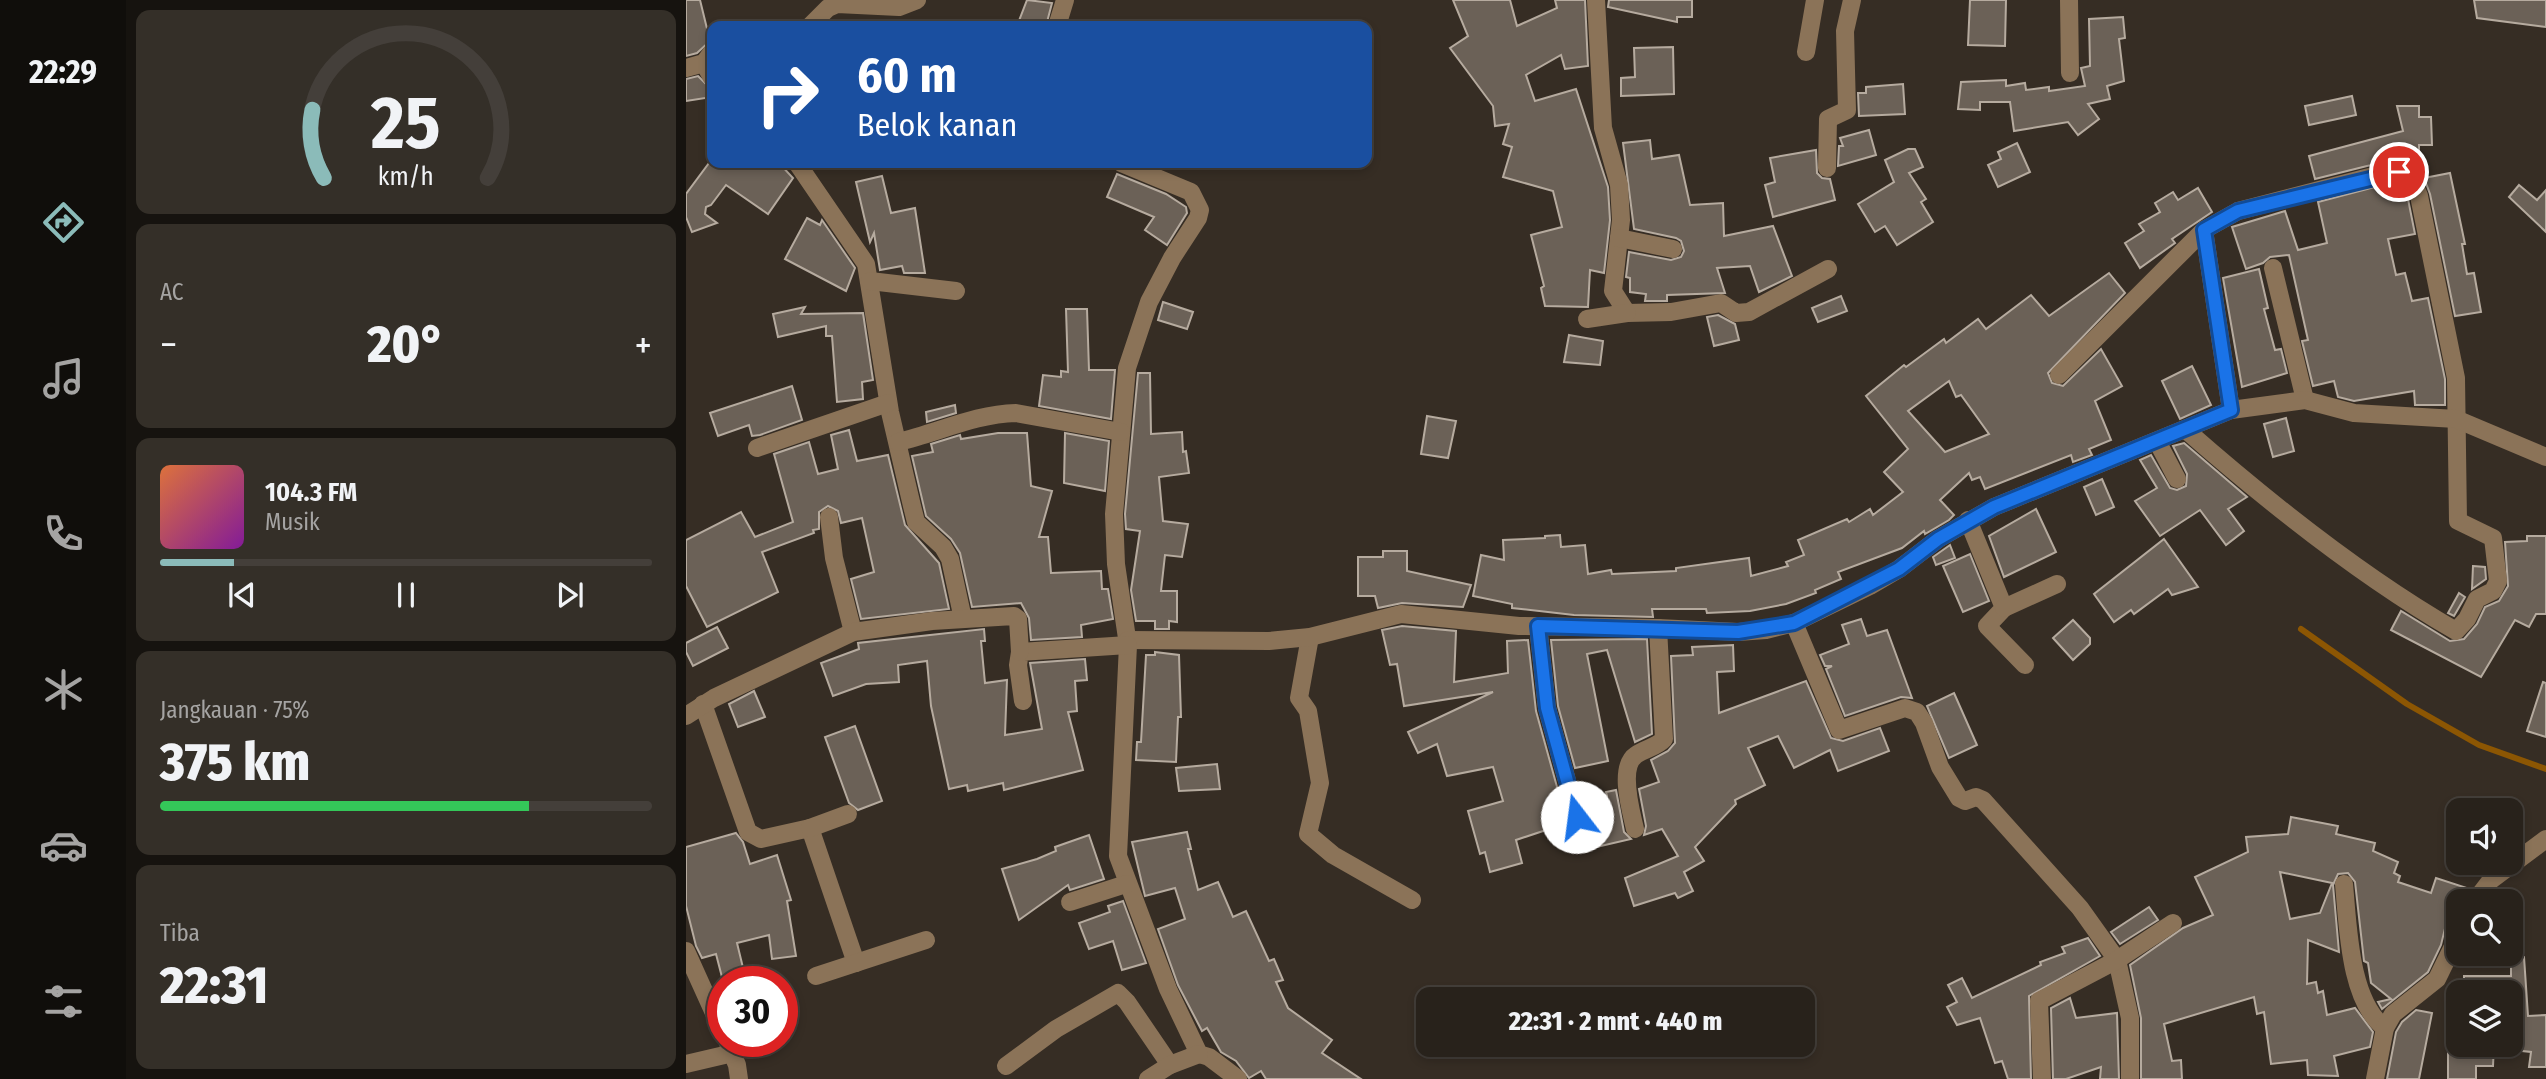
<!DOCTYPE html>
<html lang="id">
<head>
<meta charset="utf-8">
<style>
	:root { --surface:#28221b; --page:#342f28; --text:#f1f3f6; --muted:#a5a4a3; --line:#443f3a; --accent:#8bbbb9 }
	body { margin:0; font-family:"Fira Sans Condensed",sans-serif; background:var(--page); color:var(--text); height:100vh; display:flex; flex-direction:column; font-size:26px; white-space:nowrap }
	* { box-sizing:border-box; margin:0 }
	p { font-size:23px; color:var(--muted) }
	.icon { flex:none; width:38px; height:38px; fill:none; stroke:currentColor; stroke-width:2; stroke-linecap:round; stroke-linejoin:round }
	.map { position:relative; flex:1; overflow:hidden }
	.sheet { display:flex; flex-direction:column; gap:10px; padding:10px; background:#16130f; width:560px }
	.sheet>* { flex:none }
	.top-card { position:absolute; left:21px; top:21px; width:665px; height:147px; border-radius:14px; box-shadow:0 4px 10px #0003,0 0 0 2px var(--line); background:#1a4fa0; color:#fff; overflow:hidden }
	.buttons { position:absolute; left:1760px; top:798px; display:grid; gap:14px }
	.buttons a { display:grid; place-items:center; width:77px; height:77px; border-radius:14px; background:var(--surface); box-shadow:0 4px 10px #0003,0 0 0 2px var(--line); font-size:35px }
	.speed { position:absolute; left:21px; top:966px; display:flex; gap:14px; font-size:35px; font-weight:700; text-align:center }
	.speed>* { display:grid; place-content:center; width:91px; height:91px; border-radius:50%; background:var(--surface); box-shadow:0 4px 10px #0003,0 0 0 2px var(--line); line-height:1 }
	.speed .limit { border:10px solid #d22; background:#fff; color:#111 }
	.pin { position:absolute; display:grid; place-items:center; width:60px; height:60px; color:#fff; margin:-30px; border:4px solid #fff; border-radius:50%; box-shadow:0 2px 7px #0007 }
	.me { position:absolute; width:77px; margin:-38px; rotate:345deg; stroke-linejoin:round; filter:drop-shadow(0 0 5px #0008) }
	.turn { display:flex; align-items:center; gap:24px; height:147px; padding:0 35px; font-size:32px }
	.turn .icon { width:91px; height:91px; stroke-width:2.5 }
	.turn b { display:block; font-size:49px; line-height:60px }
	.big { font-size:52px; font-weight:800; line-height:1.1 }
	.sheet .widget { flex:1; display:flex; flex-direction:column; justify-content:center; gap:10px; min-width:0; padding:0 24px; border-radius:14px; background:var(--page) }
	.sheet .dial { align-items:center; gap:0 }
	.dial svg { height:182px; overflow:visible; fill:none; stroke:var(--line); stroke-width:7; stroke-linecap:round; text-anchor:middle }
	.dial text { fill:var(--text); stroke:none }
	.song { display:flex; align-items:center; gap:21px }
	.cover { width:84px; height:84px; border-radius:10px; background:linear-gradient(135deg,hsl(20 70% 55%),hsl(290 70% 35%)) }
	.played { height:7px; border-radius:4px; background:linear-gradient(90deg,var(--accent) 15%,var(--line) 15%) }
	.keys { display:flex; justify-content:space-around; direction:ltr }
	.heat { display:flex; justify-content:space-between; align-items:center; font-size:38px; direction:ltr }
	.charge { height:10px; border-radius:5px; background:linear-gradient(90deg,#34c759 75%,var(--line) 0) }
	.trip { position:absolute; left:730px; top:987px; width:399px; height:70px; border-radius:14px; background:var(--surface); box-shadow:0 4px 10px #0003,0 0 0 2px var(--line); font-weight:800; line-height:70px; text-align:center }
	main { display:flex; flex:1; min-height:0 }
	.dock { display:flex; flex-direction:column; width:126px; justify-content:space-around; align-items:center; background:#100e0b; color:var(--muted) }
	.dock .icon { width:49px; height:49px }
	.dock .active { color:var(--accent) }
	.dock b { font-size:32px; color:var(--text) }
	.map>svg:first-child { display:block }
</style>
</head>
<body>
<main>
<nav class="dock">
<b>22:29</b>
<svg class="icon active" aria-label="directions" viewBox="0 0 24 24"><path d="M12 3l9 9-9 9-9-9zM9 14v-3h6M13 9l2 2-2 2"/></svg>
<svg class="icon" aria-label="music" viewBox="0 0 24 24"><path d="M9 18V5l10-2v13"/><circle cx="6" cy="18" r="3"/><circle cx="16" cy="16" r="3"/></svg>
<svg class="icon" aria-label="phone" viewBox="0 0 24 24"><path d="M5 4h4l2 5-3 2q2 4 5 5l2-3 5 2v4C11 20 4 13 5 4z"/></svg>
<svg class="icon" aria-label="climate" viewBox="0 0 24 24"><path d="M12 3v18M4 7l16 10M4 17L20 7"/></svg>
<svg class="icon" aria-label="car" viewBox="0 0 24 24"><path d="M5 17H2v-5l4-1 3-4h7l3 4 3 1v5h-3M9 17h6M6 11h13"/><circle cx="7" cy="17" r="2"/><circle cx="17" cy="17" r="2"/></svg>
<svg class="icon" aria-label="filters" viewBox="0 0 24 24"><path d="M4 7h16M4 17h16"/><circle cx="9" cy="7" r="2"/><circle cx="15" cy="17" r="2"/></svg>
</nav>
<section class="sheet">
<div class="widget dial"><svg viewBox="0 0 100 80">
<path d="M14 69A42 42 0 1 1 86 69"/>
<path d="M14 69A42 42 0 0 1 9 39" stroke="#8bbbb9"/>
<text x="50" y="56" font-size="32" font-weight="700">25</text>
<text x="50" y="72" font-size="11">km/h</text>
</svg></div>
<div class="widget"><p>AC</p>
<div class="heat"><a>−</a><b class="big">20°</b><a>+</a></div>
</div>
<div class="widget">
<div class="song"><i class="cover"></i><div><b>104.3 FM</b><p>Musik</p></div></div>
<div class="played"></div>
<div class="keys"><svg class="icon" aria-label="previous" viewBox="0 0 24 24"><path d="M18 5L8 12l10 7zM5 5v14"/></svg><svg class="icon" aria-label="pause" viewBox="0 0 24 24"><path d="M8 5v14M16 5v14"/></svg><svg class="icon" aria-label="next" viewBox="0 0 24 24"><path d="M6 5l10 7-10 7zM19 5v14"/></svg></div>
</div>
<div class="widget"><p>Jangkauan · 75%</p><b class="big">375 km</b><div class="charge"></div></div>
<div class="widget"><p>Tiba</p><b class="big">22:31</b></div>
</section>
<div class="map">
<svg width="1860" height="1079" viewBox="0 0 1860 1079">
	<rect width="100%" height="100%" fill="#362d24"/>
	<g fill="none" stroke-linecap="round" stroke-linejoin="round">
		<polyline stroke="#8c5603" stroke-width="6" points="1615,629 1721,704 1793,745 1860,769"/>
	</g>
	<g fill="#6b6157" stroke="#b6ab9f" stroke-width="2" fill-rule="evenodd">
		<polygon points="0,0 14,0 24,41 11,53 0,56"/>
		<polygon points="341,0 366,3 360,26 331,26"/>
		<polygon points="767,0 824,0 831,26 871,8 869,0 899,0 902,66 879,69 875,55 840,75 849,101 890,89 922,187 924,220 918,273 904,270 902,307 859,306 855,288 858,286 845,235 876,227 867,191 817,177 826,147 817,144 823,124 809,126 807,106 764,48 782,36"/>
		<polygon points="923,0 1006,0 1006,17 991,17 991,22 922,7"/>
		<polygon points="1284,0 1320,0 1319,46 1282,45"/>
		<polygon points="1788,0 1860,0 1860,27 1791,18"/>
		<polygon points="1437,17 1439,38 1433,39 1438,81 1421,86 1424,99 1402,104 1413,119 1392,135 1382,122 1328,131 1324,102 1294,102 1294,110 1272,109 1275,82 1320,80 1320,86 1339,83 1340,90 1363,87 1363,91 1399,86 1395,68 1404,66 1403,19"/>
		<polygon points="987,47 988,94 935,96 935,78 949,77 948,48"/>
		<polygon points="12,76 25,89 26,97 0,101 0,79"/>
		<polygon points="1217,84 1219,114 1173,116 1172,93 1180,93 1180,87"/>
		<polygon points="1666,96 1670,115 1623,125 1619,106"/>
		<polygon points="1711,106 1733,106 1733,117 1745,117 1746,145 1733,145 1733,168 1724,163 1697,162 1629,179 1623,156 1717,131"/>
		<polygon points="1183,130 1190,155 1152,166 1153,146 1157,146 1154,138"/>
		<polygon points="964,140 966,159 993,155 1004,205 1037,203 1038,236 1087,226 1106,276 1073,292 1064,266 1031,268 1039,293 981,295 981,301 959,301 960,294 944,292 944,278 940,277 943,252 985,260 995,257 998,251 995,241 990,238 948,229 937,143"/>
		<polygon points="1331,143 1344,172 1312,187 1302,165 1315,159 1312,152"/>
		<polygon points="1222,149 1229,149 1237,167 1223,173 1240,199 1235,202 1247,222 1211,245 1199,226 1189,232 1172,204 1208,182 1199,160"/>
		<polygon points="1130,150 1131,173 1136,178 1144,179 1149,200 1087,217 1079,185 1089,182 1084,158"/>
		<polygon points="23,163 93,163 107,178 82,214 40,185 25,205 20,207 19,214 31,223 6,232 0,217 0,194"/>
		<polygon points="1764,173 1779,244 1776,244 1781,274 1788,273 1795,312 1769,316 1744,194 1738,178"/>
		<polygon points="431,174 480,194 500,207 501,213 481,245 459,230 468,217 421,197"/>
		<polygon points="196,176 205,213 229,208 239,273 218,273 216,266 194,270 188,233 184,242 170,182"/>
		<polygon points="1700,184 1716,185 1722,199 1729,234 1702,239 1710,275 1719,273 1726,301 1742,298 1759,379 1759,405 1729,405 1728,391 1668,401 1652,397 1648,381 1627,386 1616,341 1622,340 1603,255 1584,257 1577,263 1560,269 1546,227 1599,211 1612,250 1641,243 1632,202"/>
		<polygon points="1833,185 1851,200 1860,190 1860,232 1823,197"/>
		<polygon points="1512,188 1526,212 1486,239 1489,243 1454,268 1439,243 1458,231 1453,224 1474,212 1469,203 1487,192 1492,200"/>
		<polygon points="121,218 134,225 136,220 169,268 160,291 99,259"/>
		<polygon points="1573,269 1582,308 1578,309 1589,350 1595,349 1601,373 1556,387 1537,278"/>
		<path d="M1423 273 1439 293 1362 373 1366 383 1377 386 1415 349 1436 386 1409 401 1425 440 1403 449 1406 455 1387 462 1385 455 1299 489 1294 477 1286 480 1283 473 1254 500 1268 515 1263 520 1239 534 1238 531 1216 548 1152 572 1155 579 1129 590 1130 593 1100 604 1064 611 1021 613 1020 609H966L967 617 888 615 826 608V604L787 596 795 555 818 560 817 540 859 538V536L874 535 875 547 899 545 902 574 925 570 926 574 990 571V568L1063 558 1065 576 1102 566 1100 562 1118 555 1112 540 1161 519 1163 522 1184 509 1187 515 1217 492 1198 472 1222 449 1180 396 1218 365 1220 367 1258 339 1260 343 1292 319 1300 329 1345 295 1363 316ZM1263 381 1270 397 1275 395 1303 434 1259 452 1222 411Z"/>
		<polygon points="1155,296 1161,311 1132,322 1126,308"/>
		<polygon points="477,302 507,312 501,329 472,320"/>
		<polygon points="119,307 115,314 177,313 187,380 176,382 177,399 151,402 146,336 140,336 140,326 92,337 87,314"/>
		<polygon points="380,309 401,309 403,370 429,370 425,419 353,406 357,375 375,377 375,371 382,372"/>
		<polygon points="1032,315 1049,324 1053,340 1028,346 1021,317"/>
		<polygon points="883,335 917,341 914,365 878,362"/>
		<polygon points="1506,366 1525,405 1494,419 1476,381"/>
		<polygon points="452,373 464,373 465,434 496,432 497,452 500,451 503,473 473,477 477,521 502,524 496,557 479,555 475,591 491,591 491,622 483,621 483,629 469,629 469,621 450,621 445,590 454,531 440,529 439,514"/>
		<polygon points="106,386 116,420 74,435 66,436 63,425 32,436 24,413"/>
		<polygon points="269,405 270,413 241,422 240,412"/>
		<polygon points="741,416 770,421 762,458 735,454"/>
		<polygon points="1600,418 1608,451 1587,457 1578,424"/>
		<polygon points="163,430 171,461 202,455 219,525 253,563 263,609 175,619 165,579 188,572 176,518 155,523 152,511 142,506 133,512 133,529 127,530 128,533 76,552 92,592 21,627 0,586 0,540 55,512 69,537 107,522 88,454 123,442 132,474 152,469 145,435"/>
		<polygon points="312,433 341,433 345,486 366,491 353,537 362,537 365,573 415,571 416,589 422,589 427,619 395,625 396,637 345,640 343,618 335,603 286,607 274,553 265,539 240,516 226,456 247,452 245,444 274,435 275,439"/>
		<polygon points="379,433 423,441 419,491 378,483"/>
		<polygon points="1498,443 1561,497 1542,509 1558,531 1540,545 1514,510 1474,536 1449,501 1471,488 1454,460 1465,455 1484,488 1491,490 1500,486 1501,474 1487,446"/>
		<polygon points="1416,479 1428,507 1410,515 1398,487"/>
		<polygon points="1350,509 1370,552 1318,577 1303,536"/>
		<polygon points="1841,536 1860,536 1860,614 1850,614 1843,627 1829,620 1795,677 1705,630 1715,611 1764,641 1778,639 1791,624 1799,607 1813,601 1822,586 1819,542 1841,541"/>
		<polygon points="1478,539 1512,587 1486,595 1482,589 1448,614 1445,610 1428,622 1408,594"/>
		<polygon points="1264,545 1269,558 1250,565 1247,557"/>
		<polygon points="697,551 721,551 721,571 785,585 777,607 716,603 692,608 689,596 672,596 672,557 697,557"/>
		<polygon points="1284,554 1303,601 1277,612 1257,566"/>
		<polygon points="1787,566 1799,567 1800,579 1786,589"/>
		<polygon points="1773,593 1779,597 1768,616 1762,613"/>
		<polygon points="1175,619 1181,636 1201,630 1226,698 1215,697 1159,716 1140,669 1146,666 1139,666 1134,655 1163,644 1156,625"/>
		<polygon points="1387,620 1404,638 1404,644 1387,660 1367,638"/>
		<polygon points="716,626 770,631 768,682 822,673 821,641 842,640 850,711 881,823 830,840 836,863 804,872 799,852 794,854 782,811 817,801 807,767 761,776 751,744 732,753 722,732 807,692 718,706 711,664 704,665 696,630"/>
		<polygon points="31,627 42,648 7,666 0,652 0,643"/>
		<polygon points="298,629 299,641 295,641 299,683 321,680 319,735 356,729 344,663 399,659 401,680 389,681 391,711 382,712 397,770 318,790 317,783 282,791 281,785 263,789 245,706 241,661 212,665 213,682 180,684 147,696 135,663 173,649 172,643"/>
		<polygon points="961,639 966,734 949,742 921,650 901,654 922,761 889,768 872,706 865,640"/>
		<polygon points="1047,645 1048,671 1031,672 1033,713 1120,681 1145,738 1157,741 1194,728 1203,751 1152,771 1144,750 1108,768 1092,736 1062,748 1079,785 1049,800 1050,804 1009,847 1018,861 998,872 1007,891 992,898 989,893 948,906 939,878 992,856 976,829 958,835 960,826 953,789 973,782 965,760 982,751 989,743 985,656 1007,655 1006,647"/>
		<polygon points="469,652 493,655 495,717 492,717 490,762 450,760 451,742 455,742 460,655 469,655"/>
		<polygon points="1857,682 1860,683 1860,737 1841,731"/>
		<polygon points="68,691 79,717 52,727 43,704"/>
		<polygon points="1268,693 1291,745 1263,758 1241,706"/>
		<polygon points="169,726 196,801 172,810 163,803 139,737"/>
		<polygon points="531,764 534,789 493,791 490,768"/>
		<polygon points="930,790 938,832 945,839 906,848 898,801 921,796 920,792"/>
		<path d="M1605 817 1652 826 1650 834 1689 843 1687 851 1712 862 1708 873 1714 876 1712 882 1745 893 1750 878 1784 889 1778 901H1773V915L1763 912 1755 945 1742 972 1696 1009 1692 1002 1705 999 1685 983 1682 963 1678 961 1669 882 1662 873 1652 874 1647 885 1653 952 1622 940 1621 984 1630 982 1632 993 1637 991 1641 1015 1669 1008 1687 1032 1684 1047 1648 1056 1652 1076 1622 1075 1621 1060 1585 1064 1578 1012 1571 1014 1568 997 1478 1024 1486 1061 1495 1060 1496 1079H1455V1018L1444 965 1497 928 1527 915 1509 877 1562 852 1560 837 1602 834ZM1594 872 1646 883 1634 913 1604 919Z"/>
		<polygon points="501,832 505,849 502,849 512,890 532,882 547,917 560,911 583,961 588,959 597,980 590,982 602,1008 646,1040 636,1053 675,1079 580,1079 575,1071 563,1078 550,1061 535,1052 521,1028 516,1031 492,985 472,929 499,919 489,888 459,896 446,842"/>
		<polygon points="50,833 57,842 64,864 91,855 105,900 101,901 110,956 86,959 83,935 51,943 59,976 37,981 30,954 16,958 10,946 0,906 0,847"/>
		<polygon points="403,835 418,879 384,890 382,885 333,920 316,869 351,859 370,851 369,847"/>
		<polygon points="437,901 460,963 436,970 427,941 403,949 393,923 424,912 422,906"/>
		<polygon points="1463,907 1472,920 1434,944 1425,932"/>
		<polygon points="1402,938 1414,956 1343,996 1345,1079 1322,1079 1316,1061 1309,1063 1294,1018 1271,1025 1261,1007 1271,1002 1262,985 1276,978 1286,998 1355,965 1354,962 1379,953 1376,947"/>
		<polygon points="1825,957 1838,957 1842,1016 1860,1015 1860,1067 1843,1067 1845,1052 1827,1050 1825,992 1778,992 1778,976 1825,976"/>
		<polygon points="1384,998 1390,1018 1431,1013 1433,1079 1414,1079 1415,1067 1380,1079 1367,1079 1365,1008"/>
		<polygon points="1730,1010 1746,1013 1733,1079 1701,1079 1710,1032 1716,1022"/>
		<polygon points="1762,1045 1808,1045 1807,1066 1790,1066 1790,1079 1762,1079"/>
	</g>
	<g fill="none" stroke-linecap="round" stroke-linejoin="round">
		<g stroke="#8b7358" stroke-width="18">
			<polyline points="910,0 917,128 933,185 935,220 927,291 941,313 985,312 1035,303 1050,313 1063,312 1142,269"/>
			<polyline points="1383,0 1384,73"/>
			<polyline points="124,26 142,8 151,4 213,7 231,0"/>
			<polyline points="371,26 379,0"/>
			<polyline points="1120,52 1129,0"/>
			<polyline points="18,63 26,78"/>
			<polyline points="0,68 18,63 26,52"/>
			<polyline points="111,163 180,264 204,412 226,506 230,522 257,547 264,559 277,619"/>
			<polyline points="435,163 505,192 514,210 512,218 486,258 463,302 441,368 428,514 430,564 442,645 432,856 482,989 513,1054 523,1057 552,1079"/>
			<polyline points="1141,168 1142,119 1161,110 1159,31 1166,0"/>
			<polyline points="1518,230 1545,410"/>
			<polyline points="933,238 987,249"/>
			<polyline points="1587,268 1619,400"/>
			<polyline points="184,281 270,291"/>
			<polyline points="901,319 941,313"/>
			<path d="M1373 375 1518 230 1552 211 1699 173 1724 174 1733 196 1770 378 1772 521 1807 538 1812 581 1807 591 1791 599 1781 619 1770 631C1676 577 1582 502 1500 430"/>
			<polyline points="1471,441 1491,479"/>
			<path d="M212 442C252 433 288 414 330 413L435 432"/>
			<polyline points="71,448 202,403"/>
			<polyline points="143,517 148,558 167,632"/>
			<polyline points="1282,520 1318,608 1301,626 1339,665"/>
			<polyline points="1318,608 1371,584"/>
			<polyline points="1108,623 1153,730 1219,708 1231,712 1238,723 1254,767 1273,798 1279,801 1290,797 1297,800 1394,908 1431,960 1444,1018 1444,1079"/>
			<polyline points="852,626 861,708 891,817"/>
			<polyline points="624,637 613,698 622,711 634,783 622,834 647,855 726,900"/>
			<polyline points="442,640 583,641 624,637 715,614 833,626 972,628 1052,632 1080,630 1108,623 1184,586 1213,569 1252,539 1308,507 1545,410 1619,400 1668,413 1770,419 1860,457"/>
			<polyline points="337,701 332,665 334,652 442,645"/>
			<polyline points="17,704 62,832 75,839 124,828 170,963"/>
			<polyline points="0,716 28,698 167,632 246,621 328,616 332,619 334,652"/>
			<polyline points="124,828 162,814"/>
			<path d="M949 829C945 811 932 767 950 755 959 748 970 748 978 739L972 628"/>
			<path d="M1658 884C1662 925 1663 1001 1699 1028"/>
			<polyline points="1789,901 1805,880 1860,839"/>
			<polyline points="384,902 440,884"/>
			<polyline points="0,951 37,1033"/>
			<polyline points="130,976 240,940"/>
			<polyline points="42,1043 51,1065 53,1079"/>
			<polyline points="0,1064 47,1053"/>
			<polyline points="320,1066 370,1029 432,993 441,1002 484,1065"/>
			<polyline points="462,1079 484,1065 513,1054"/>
			<polyline points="1356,1079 1353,1001 1431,960 1487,923"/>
			<polyline points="1689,1079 1699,1028 1707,1014 1751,979 1773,934"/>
		</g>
	</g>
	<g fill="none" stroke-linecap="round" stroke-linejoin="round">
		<g stroke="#114b97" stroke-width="18">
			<polyline id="route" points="891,817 861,708 852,626 1052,632 1108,623 1213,569 1252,539 1308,507 1545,410 1518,230 1552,211 1713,172"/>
		</g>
		<use href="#route" stroke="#1a73e8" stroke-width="12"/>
	</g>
</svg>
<div class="buttons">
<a><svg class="icon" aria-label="sound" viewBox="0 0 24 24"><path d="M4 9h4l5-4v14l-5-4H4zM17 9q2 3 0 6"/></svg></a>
<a><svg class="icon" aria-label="search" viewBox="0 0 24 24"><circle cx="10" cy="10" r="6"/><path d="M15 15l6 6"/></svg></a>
<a><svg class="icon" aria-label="layers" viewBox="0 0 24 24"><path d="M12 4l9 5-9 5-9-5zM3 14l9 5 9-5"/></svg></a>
</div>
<div class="speed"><div class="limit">30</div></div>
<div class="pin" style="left:1713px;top:172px;background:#d93025"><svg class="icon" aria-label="arrive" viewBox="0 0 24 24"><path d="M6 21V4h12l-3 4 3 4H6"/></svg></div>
<svg class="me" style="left:891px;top:817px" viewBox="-20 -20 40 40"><circle r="19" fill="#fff"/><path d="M0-13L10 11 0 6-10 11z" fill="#1a73e8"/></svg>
<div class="trip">22:31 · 2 mnt · 440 m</div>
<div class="top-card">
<div class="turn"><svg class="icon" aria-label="right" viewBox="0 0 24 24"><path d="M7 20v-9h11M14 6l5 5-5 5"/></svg><div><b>60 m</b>Belok kanan</div></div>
</div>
</div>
</main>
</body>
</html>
